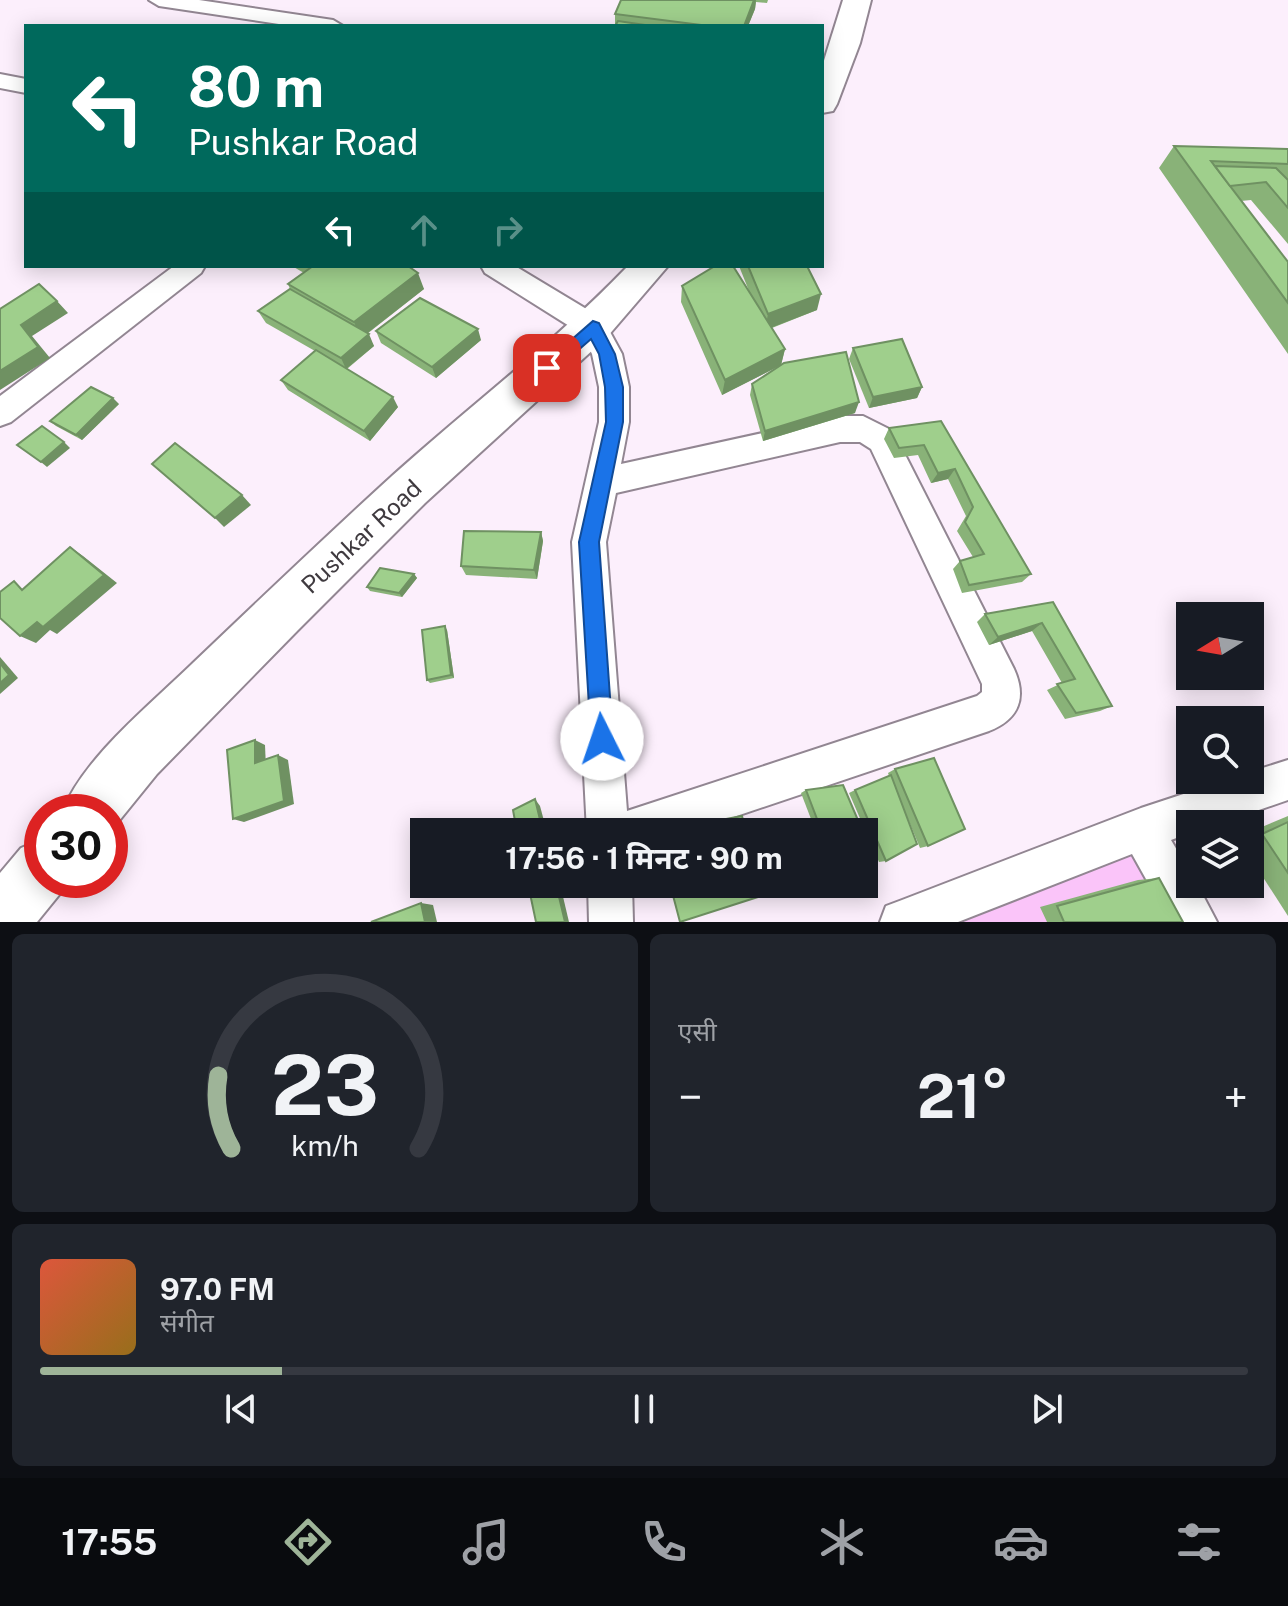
<!DOCTYPE html>
<html lang="hi">
<head>
<meta charset="utf-8">
<style>
	:root { --surface:#171b24; --page:#20242c; --text:#f1f3f6; --muted:#9ea1a6; --line:#363941; --accent:#9eb498 }
	body { margin:0; font-family:"Public Sans","Noto Sans Devanagari",sans-serif; background:var(--page); color:var(--text); height:100vh; display:flex; flex-direction:column; font-size:30px; white-space:nowrap }
	* { box-sizing:border-box; margin:0 }
	p { font-size:26px; color:var(--muted) }
	.icon { flex:none; width:44px; height:44px; fill:none; stroke:currentColor; stroke-width:2; stroke-linecap:round; stroke-linejoin:round }
	.map { position:relative; height:922px; overflow:hidden }
	.panel { display:flex; flex-direction:column; gap:12px; padding:12px; background:#0d0f14; flex:1 }
	.panel>* { flex:none }
	.banner { position:absolute; left:24px; top:24px; width:800px; height:244px; border-radius:0px; box-shadow:0 4px 20px #0003; background:#00695c; color:#fff; overflow:hidden }
	.needle { width:52px; rotate:259deg }
	.fabs { position:absolute; left:1176px; top:602px; display:grid; gap:16px }
	.fabs a { display:grid; place-items:center; width:88px; height:88px; border-radius:0px; background:var(--surface); box-shadow:0 4px 20px #0003; font-size:40px }
	.speed { position:absolute; left:24px; top:794px; display:flex; gap:16px; font-size:40px; font-weight:700; text-align:center }
	.speed>* { display:grid; place-content:center; width:104px; height:104px; border-radius:50%; background:var(--surface); box-shadow:0 4px 20px #0003; line-height:1 }
	.speed .limit { border:12px solid #d22; background:#fff; color:#111 }
	.pin { position:absolute; display:grid; place-items:center; width:68px; height:68px; color:#fff; margin:-34px; border-radius:16px; box-shadow:0 4px 12px #0006 }
	.me { position:absolute; width:88px; margin:-44px; rotate:356deg; stroke-linejoin:round; filter:drop-shadow(0 0 6px #0008) }
	.turn { display:flex; align-items:center; gap:28px; height:168px; padding:0 32px; font-size:36px }
	.turn .icon { width:104px; height:104px; stroke-width:2.5 }
	.turn b { display:block; font-size:56px; line-height:68px }
	.lanes { display:flex; align-items:center; height:76px; padding:0 32px; background:#0003; justify-content:center; gap:40px; direction:ltr }
	.lanes .off { opacity:.35 }
	.big { font-size:60px; font-weight:700; line-height:1.1 }
	.panel .widget { flex:1; display:flex; flex-direction:column; justify-content:center; gap:12px; min-width:0; padding:0 28px; border-radius:12px; background:var(--page) }
	.panel .dial { align-items:center; gap:0 }
	.dial svg { height:208px; overflow:visible; fill:none; stroke:var(--line); stroke-width:7; stroke-linecap:round; text-anchor:middle }
	.dial text { fill:var(--text); stroke:none }
	.song { display:flex; align-items:center; gap:24px }
	.cover { width:96px; height:96px; border-radius:12px; background:linear-gradient(135deg,hsl(10 70% 55%),hsl(40 70% 35%)) }
	.played { height:8px; border-radius:4px; background:linear-gradient(90deg,var(--accent) 20%,var(--line) 20%) }
	.keys { display:flex; justify-content:space-around; direction:ltr }
	.heat { display:flex; justify-content:space-between; align-items:center; font-size:44px; direction:ltr }
	.panel .tiles { flex:1; display:grid; gap:12px; grid-template-columns:1fr 1fr }
	.widget:last-child { grid-column:span 2 }
	.trip { position:absolute; left:410px; top:818px; width:468px; height:80px; border-radius:0px; background:var(--surface); box-shadow:0 4px 20px #0003; font-weight:700; line-height:80px; text-align:center }
	.tabs { display:flex; height:128px; justify-content:space-around; align-items:center; background:#090b0e; color:var(--muted) }
	.tabs .icon { width:56px; height:56px }
	.tabs .on { color:var(--accent) }
	.tabs b { font-size:36px; color:var(--text) }
	.map>svg:first-child { display:block }
</style>
</head>
<body>
<div class="map">
<svg width="1288" height="922" viewBox="0 0 1288 922">
	<rect width="100%" height="100%" fill="#fceffc"/>
	<polygon fill="#fac4f9" points="1141,829 1187,922 901,922"/>
	<g fill="none" stroke-linecap="round" stroke-linejoin="round">
		<g stroke="#928692" stroke-width="4">
			<g id="street">
				<polygon points="149,0 199,0 333,20 343,26 292,26 159,6"/>
				<polygon points="0,74 26,79 26,93 0,88"/>
				<polygon points="174,266 205,266 201,273 11,422 0,426 0,396"/>
				<path d="M481 266H515L603 319 622 354 629 387V422L621 464 840 416H863L893 431 1014 669C1027 698 1019 719 989 731L689 832H587L572 542 599 422V387L592 354 582 334 485 273ZM840 442H860L871 449 982 684V692L977 696 627 811 606 542 616 493Z"/>
				<polygon points="1288,760 1288,800 1218,824 1190,824 1190,833 1171,840 1190,872 1190,884 1197,884 1217,922 1170,922 1132,854 958,922 880,922 886,906 902,900 1141,808 1226,780 1250,780 1250,772"/>
				<polygon points="588,884 632,884 633,922 589,922"/>
			</g>
		</g>
		<g stroke="#928692" stroke-width="4">
			<g id="highway">
				<polygon points="843,0 871,0 860,43 837,104 833,111 822,113 822,67"/>
				<path d="M628 266H668L607 337 425 503 298 630 157 774 110 832V812H62C85 756 150 705 193 663 259 600 325 537 392 476 471 405 555 342 628 266Z"/>
				<polygon points="42,839 42,880 67,880 63,890 37,922 0,922 0,873 21,848"/>
			</g>
		</g>
		<use href="#street" fill="#fff" fill-rule="evenodd"/>
		<use href="#highway" fill="#fff" fill-rule="evenodd"/>
	</g>
	<g fill="#89b278">
		<polygon points="621,0 768,0 767,3 756,2 755,9 748,26 615,26 615,14"/>
		<polygon points="1174,146 1288,149 1288,244 1251,200 1241,201 1288,262 1288,354 1159,168"/>
		<polygon points="292,266 408,266 424,289 367,334 374,346 347,369 398,407 370,441 288,390 281,380 315,351 266,323 258,311 290,289 288,284 304,273"/>
		<polygon points="739,266 807,266 817,310 772,328 785,349 781,365 722,395 681,302 682,286 749,291"/>
		<polygon points="376,331 481,340 436,378 381,343"/>
		<polygon points="853,348 922,387 917,398 869,408 849,359"/>
		<polygon points="752,384 855,413 763,441 750,395"/>
		<polygon points="119,404 82,440 56,426 50,421"/>
		<polygon points="941,421 1031,574 1022,582 962,593 953,569 960,561 973,557 957,531 966,516 948,479 931,483 918,455 894,458 884,439 889,428"/>
		<polygon points="541,532 543,541 537,579 466,575 461,566"/>
		<polygon points="414,574 417,578 402,597 370,591 367,587"/>
		<polygon points="1053,602 1112,706 1100,711 1065,719 1047,690 1062,683 1032,631 989,645 977,622 985,614"/>
		<polygon points="447,630 454,678 430,683 427,680"/>
		<polygon points="895,769 928,846 920,848 903,807 886,861 879,862 849,793 855,790 889,776 888,773"/>
		<polygon points="806,790 863,832 816,832 801,793"/>
		<polygon points="1288,816 1288,916 1250,857 1250,832"/>
		<polygon points="1159,878 1183,922 1047,922 1040,907 1138,880"/>
	</g>
	<g fill="#6f9162">
		<polygon points="754,0 756,0 755,9 748,26 744,26"/>
		<polygon points="418,273 424,289 361,338 354,322"/>
		<polygon points="821,294 817,310 765,330 768,314"/>
		<polygon points="57,301 68,313 32,336 50,358 0,390 0,371 21,325"/>
		<polygon points="478,329 481,340 436,378 432,367"/>
		<polygon points="369,334 374,346 346,369 341,358"/>
		<polygon points="785,349 781,365 722,395 725,380"/>
		<polygon points="922,387 917,398 869,408 873,397"/>
		<polygon points="393,397 398,407 370,441 364,431"/>
		<polygon points="113,398 119,404 82,440 76,435"/>
		<polygon points="859,402 855,413 763,441 765,431"/>
		<polygon points="64,442 70,448 47,467 41,462"/>
		<polygon points="955,469 948,479 931,483 938,473"/>
		<polygon points="242,495 251,505 224,527 215,518"/>
		<polygon points="541,532 543,541 537,579 534,570"/>
		<polygon points="70,547 83,556 117,583 57,634 50,630 36,643 20,636"/>
		<polygon points="414,574 417,578 402,597 399,593"/>
		<polygon points="1042,623 1032,631 989,645 998,637"/>
		<polygon points="445,626 447,630 454,678 451,675"/>
		<polygon points="0,657 18,678 0,694"/>
		<polygon points="255,740 265,745 266,768 255,763"/>
		<polygon points="278,755 288,760 294,804 244,822 233,819"/>
		<polygon points="535,799 540,806 547,832 543,832"/>
		<polygon points="556,884 560,884 569,922 565,922"/>
		<polygon points="421,903 433,905 437,922 425,922"/>
	</g>
	<g fill="#9fcf8c" stroke="#6f9162" stroke-width="2">
		<polygon points="621,0 754,0 744,26 709,26 615,14"/>
		<polygon points="618,21 652,26 615,26"/>
		<polygon points="1174,146 1288,149 1288,164 1211,161 1288,262 1288,303"/>
		<polygon points="1215,166 1276,168 1288,180 1288,208 1266,182 1230,186"/>
		<polygon points="313,266 408,266 418,273 354,322 288,284"/>
		<polygon points="715,266 733,266 785,349 725,380 682,286"/>
		<polygon points="748,266 807,266 821,294 768,314"/>
		<polygon points="39,284 57,301 21,325 38,347 0,371 0,309"/>
		<polygon points="290,289 369,334 341,358 258,311"/>
		<polygon points="420,298 478,329 432,367 376,331"/>
		<polygon points="902,339 922,387 873,397 853,348"/>
		<polygon points="316,350 393,397 364,431 281,380"/>
		<polygon points="846,352 859,402 765,431 752,384 784,363"/>
		<polygon points="91,387 113,398 76,435 50,421"/>
		<polygon points="941,421 1031,574 969,585 960,561 984,554 965,522 973,507 955,469 938,473 924,445 899,448 889,428"/>
		<polygon points="42,426 64,442 41,462 17,445"/>
		<polygon points="175,443 242,495 215,518 152,464"/>
		<polygon points="464,531 541,532 534,570 461,566"/>
		<polygon points="70,547 104,575 43,627 37,622 20,636 0,618 0,592 14,581 22,590"/>
		<polygon points="380,568 414,574 399,593 367,587"/>
		<polygon points="1053,602 1112,706 1076,713 1057,684 1075,679 1042,623 998,637 985,614"/>
		<polygon points="445,626 451,675 427,680 422,630"/>
		<polygon points="0,663 9,675 0,683"/>
		<polygon points="255,740 255,763 278,755 284,801 233,819 227,750"/>
		<polygon points="934,758 965,829 928,846 895,769"/>
		<polygon points="891,775 917,844 886,861 855,790"/>
		<polygon points="843,785 863,832 822,832 806,790"/>
		<polygon points="535,799 543,832 517,832 513,810"/>
		<polygon points="742,816 746,832 659,832"/>
		<polygon points="1288,822 1288,873 1262,834"/>
		<polygon points="864,836 872,856 864,863"/>
		<polygon points="1159,878 1183,922 1064,922 1057,906"/>
		<polygon points="528,884 556,884 565,922 536,922"/>
		<polygon points="670,884 758,884 761,896 680,922"/>
		<polygon points="421,903 425,922 371,922"/>
	</g>
	<polygon fill="#1a73e8" stroke="#114b97" stroke-width="2" points="593,321 599,323 615,354 623,387 623,422 599,542 613,739 610,747 602,750 594,747 591,739 579,542 606,422 605,387 599,354 591,339 553,372 541,372 539,368"/>
	<g text-anchor="middle" dominant-baseline="central" stroke-width="6" stroke-linejoin="round" paint-order="stroke">
		<g font-size="24" fill="#3f3a3f" stroke="#fff">
			<text transform="translate(361 536) rotate(-43)">Pushkar Road</text>
		</g>
	</g>
</svg>
<div class="fabs">
<a><svg class="needle" viewBox="-14 -14 28 28"><path d="M0-13l5 13h-10z" fill="#e53935"/><path d="M0 13l5-13h-10z" fill="#9ea1a6"/></svg></a>
<a><svg class="icon" aria-label="search" viewBox="0 0 24 24"><circle cx="10" cy="10" r="6"/><path d="M15 15l6 6"/></svg></a>
<a><svg class="icon" aria-label="layers" viewBox="0 0 24 24"><path d="M12 4l9 5-9 5-9-5zM3 14l9 5 9-5"/></svg></a>
</div>
<div class="speed"><div class="limit">30</div></div>
<div class="pin" style="left:547px;top:368px;background:#d93025"><svg class="icon" aria-label="arrive" viewBox="0 0 24 24"><path d="M6 21V4h12l-3 4 3 4H6"/></svg></div>
<svg class="me" style="left:602px;top:739px" viewBox="-20 -20 40 40"><circle r="19" fill="#fff"/><path d="M0-13L10 11 0 6-10 11z" fill="#1a73e8"/></svg>
<div class="trip">17:56 · 1 मिनट · 90 m</div>
<div class="banner">
<div class="turn"><svg class="icon" aria-label="left" viewBox="0 0 24 24"><path d="M17 20v-9H6M10 6l-5 5 5 5"/></svg><div><b>80 m</b>Pushkar Road</div></div>
<div class="lanes"><svg class="icon" aria-label="left" viewBox="0 0 24 24"><path d="M17 20v-9H6M10 6l-5 5 5 5"/></svg><svg class="icon off" aria-label="ahead" viewBox="0 0 24 24"><path d="M12 20V5M6 11l6-6 6 6"/></svg><svg class="icon off" aria-label="right" viewBox="0 0 24 24"><path d="M7 20v-9h11M14 6l5 5-5 5"/></svg></div>
</div>
</div>
<section class="panel">
<div class="tiles">
<div class="widget dial"><svg viewBox="0 0 100 80">
<path d="M14 69A42 42 0 1 1 86 69"/>
<path d="M14 69A42 42 0 0 1 9 41" stroke="#9eb498"/>
<text x="50" y="56" font-size="32" font-weight="700">23</text>
<text x="50" y="72" font-size="11">km/h</text>
</svg></div>
<div class="widget"><p>एसी</p>
<div class="heat"><a>−</a><b class="big">21°</b><a>+</a></div>
</div>
<div class="widget">
<div class="song"><i class="cover"></i><div><b>97.0 FM</b><p>संगीत</p></div></div>
<div class="played"></div>
<div class="keys"><svg class="icon" aria-label="previous" viewBox="0 0 24 24"><path d="M18 5L8 12l10 7zM5 5v14"/></svg><svg class="icon" aria-label="pause" viewBox="0 0 24 24"><path d="M8 5v14M16 5v14"/></svg><svg class="icon" aria-label="next" viewBox="0 0 24 24"><path d="M6 5l10 7-10 7zM19 5v14"/></svg></div>
</div>
</div>
</section>
<nav class="tabs">
<b>17:55</b>
<svg class="icon on" aria-label="directions" viewBox="0 0 24 24"><path d="M12 3l9 9-9 9-9-9zM9 14v-3h6M13 9l2 2-2 2"/></svg>
<svg class="icon" aria-label="music" viewBox="0 0 24 24"><path d="M9 18V5l10-2v13"/><circle cx="6" cy="18" r="3"/><circle cx="16" cy="16" r="3"/></svg>
<svg class="icon" aria-label="phone" viewBox="0 0 24 24"><path d="M5 4h4l2 5-3 2q2 4 5 5l2-3 5 2v4C11 20 4 13 5 4z"/></svg>
<svg class="icon" aria-label="climate" viewBox="0 0 24 24"><path d="M12 3v18M4 7l16 10M4 17L20 7"/></svg>
<svg class="icon" aria-label="car" viewBox="0 0 24 24"><path d="M5 17H2v-5l4-1 3-4h7l3 4 3 1v5h-3M9 17h6M6 11h13"/><circle cx="7" cy="17" r="2"/><circle cx="17" cy="17" r="2"/></svg>
<svg class="icon" aria-label="filters" viewBox="0 0 24 24"><path d="M4 7h16M4 17h16"/><circle cx="9" cy="7" r="2"/><circle cx="15" cy="17" r="2"/></svg>
</nav>
</body>
</html>
